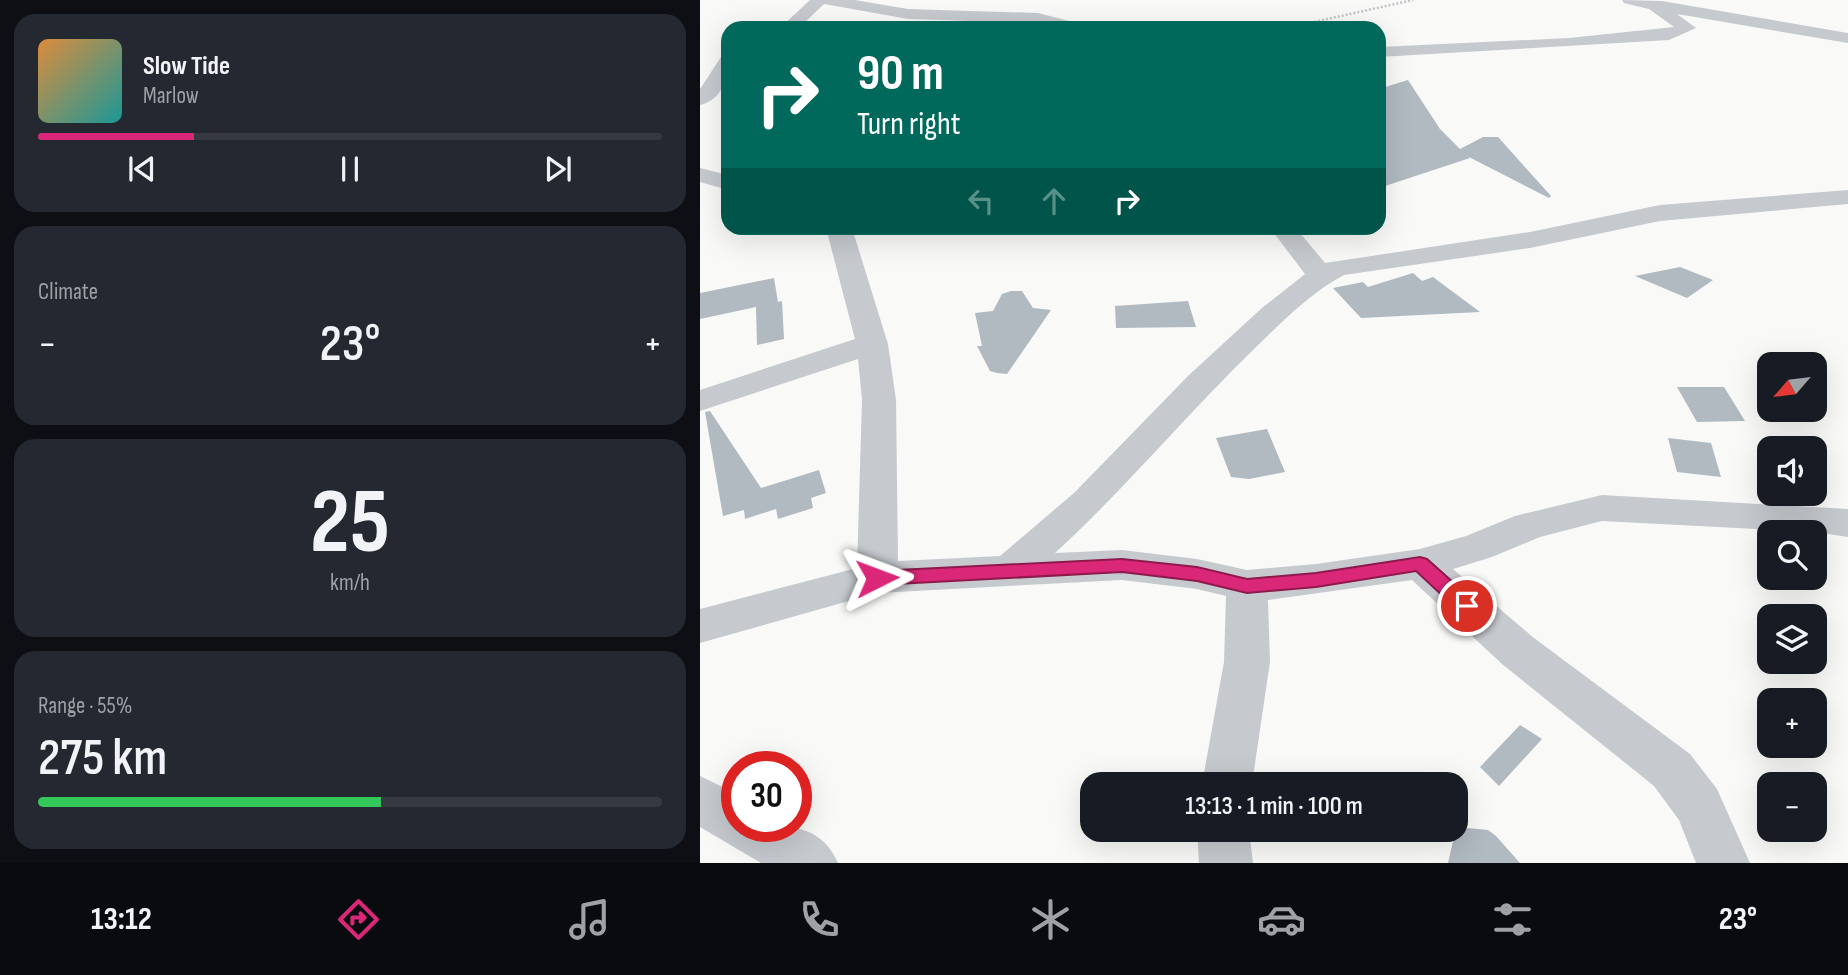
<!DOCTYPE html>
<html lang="en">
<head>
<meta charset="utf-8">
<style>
	:root { --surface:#171b24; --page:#242831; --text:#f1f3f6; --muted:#9ea1a6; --line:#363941; --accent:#db2777 }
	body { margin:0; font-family:"Sofia Sans Condensed",sans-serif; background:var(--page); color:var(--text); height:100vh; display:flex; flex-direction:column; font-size:26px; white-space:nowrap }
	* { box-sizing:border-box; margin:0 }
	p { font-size:23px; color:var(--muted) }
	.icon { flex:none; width:38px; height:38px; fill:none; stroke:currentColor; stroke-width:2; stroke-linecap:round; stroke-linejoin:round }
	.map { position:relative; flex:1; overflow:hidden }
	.side { display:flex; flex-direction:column; gap:14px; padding:14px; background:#0d0f14; width:700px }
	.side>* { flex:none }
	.hud { position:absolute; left:21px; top:21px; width:665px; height:214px; border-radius:21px; box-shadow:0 7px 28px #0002; background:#00695c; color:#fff; overflow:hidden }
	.needle { width:46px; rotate:242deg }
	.buttons { position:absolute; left:1057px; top:352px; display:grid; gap:14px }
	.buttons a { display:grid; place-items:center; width:70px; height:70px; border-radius:14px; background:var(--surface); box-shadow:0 7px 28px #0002; font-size:35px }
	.speed { position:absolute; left:21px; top:751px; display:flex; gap:14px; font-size:35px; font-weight:700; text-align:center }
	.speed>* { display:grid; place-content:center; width:91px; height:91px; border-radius:50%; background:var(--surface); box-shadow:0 7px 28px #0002; line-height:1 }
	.speed .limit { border:10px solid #d22; background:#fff; color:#111 }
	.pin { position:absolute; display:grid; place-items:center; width:60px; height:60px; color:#fff; margin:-30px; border:4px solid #fff; border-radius:50%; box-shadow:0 2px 7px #0007 }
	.me { position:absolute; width:77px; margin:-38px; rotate:87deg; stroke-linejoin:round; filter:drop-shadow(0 0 5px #0008) }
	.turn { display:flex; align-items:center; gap:24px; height:147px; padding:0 21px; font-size:32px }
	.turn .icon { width:91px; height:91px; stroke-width:2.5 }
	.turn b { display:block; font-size:49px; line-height:60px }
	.lanes { display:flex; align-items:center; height:66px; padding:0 21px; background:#0003; justify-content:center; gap:35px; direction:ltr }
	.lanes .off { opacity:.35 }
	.big { font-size:52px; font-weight:600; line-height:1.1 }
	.side .card { flex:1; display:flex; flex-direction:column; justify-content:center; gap:10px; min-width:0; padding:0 24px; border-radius:21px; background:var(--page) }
	.side .dial { align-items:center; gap:0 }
	.dial b { font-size:91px; line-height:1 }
	.song { display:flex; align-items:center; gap:21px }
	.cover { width:84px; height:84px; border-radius:10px; background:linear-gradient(135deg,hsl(30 70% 55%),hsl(180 70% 35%)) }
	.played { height:7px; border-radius:4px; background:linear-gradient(90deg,var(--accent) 25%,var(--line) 25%) }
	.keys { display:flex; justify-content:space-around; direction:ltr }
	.heat { display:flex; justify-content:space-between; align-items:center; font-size:38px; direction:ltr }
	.charge { height:10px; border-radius:5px; background:linear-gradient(90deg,#34c759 55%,var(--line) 0) }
	.trip { position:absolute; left:380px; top:772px; width:388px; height:70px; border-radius:21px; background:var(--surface); box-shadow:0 7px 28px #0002; font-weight:600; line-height:70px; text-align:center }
	.tab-bar { display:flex; height:112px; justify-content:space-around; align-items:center; background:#090b0e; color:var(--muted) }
	.tab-bar .icon { width:49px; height:49px }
	.tab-bar .current { color:var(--accent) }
	.tab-bar b { font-size:32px; color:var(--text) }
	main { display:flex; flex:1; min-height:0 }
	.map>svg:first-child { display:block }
</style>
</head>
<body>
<main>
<section class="side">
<div class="card">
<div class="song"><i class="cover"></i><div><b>Slow Tide</b><p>Marlow</p></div></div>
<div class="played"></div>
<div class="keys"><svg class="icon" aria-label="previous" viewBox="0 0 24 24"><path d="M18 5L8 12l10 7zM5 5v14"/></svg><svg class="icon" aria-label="pause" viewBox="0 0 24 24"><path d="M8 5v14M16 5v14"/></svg><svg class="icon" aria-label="next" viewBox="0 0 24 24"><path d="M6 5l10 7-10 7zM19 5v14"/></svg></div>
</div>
<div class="card"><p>Climate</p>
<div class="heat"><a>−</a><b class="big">23°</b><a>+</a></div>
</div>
<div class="card dial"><b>25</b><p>km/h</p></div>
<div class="card"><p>Range · 55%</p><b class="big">275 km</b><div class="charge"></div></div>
</section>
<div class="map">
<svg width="1148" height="863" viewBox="0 0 1148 863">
	<rect width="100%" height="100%" fill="#f9f9f7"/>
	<g fill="#b1b9c1">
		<polygon points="708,80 740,129 760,149 783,137 798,137 851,196 849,198 767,156 770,158 679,188 679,89"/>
		<polygon points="980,267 1013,280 987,298 935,276"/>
		<polygon points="713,273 722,281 733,277 780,312 661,318 633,288 663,282 668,287"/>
		<polygon points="74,278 78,302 82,301 84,339 57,345 56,307 0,319 0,293"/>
		<polygon points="311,291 322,291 333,308 351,310 307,374 297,373 290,371 277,346 282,346 275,313 293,311 302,294"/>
		<polygon points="488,301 496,327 416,328 415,306"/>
		<polygon points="977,387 1024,387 1045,421 997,422"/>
		<polygon points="10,411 61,488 119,470 126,493 111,498 113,508 78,519 76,509 45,519 44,510 23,516 5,412"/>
		<polygon points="567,429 585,472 549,479 531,477 516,438"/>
		<polygon points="968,438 1011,443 1021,477 977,472"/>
		<polygon points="820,725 842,739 799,786 780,767"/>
		<polygon points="768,828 788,830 796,836 820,863 748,863 754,837"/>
	</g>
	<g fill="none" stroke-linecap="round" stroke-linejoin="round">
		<polyline stroke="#c2c4c7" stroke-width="2.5" stroke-dasharray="2 2" stroke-linecap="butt" points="587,28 713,0"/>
		<g fill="#c6cacf" fill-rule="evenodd">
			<polygon points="110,0 155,0 208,9 338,13 373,22 501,23 510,28 357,28 338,23 208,19 124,4 99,28 80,28"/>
			<polygon points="922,0 962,1 1148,33 1148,43 977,14 996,28 969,40 679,57 679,47 869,38 974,27 949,9 924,3"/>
			<path d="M28 55C28 77 24 99 0 105V89L21 57Z"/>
			<polygon points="0,168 28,175 28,190 0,182"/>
			<path d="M1148 190V204L960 221 830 248 644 275C610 293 581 323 553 350 485 416 425 489 355 553L422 550 497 559 547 570 616 564 720 549 766 536 815 516 902 495 1148 509V537L1115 532 902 521 840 537 792 557 753 569 834 638 990 754 1017 789 1050 863H996L979 820 954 786 802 664 712 580 568 600 570 662 552 784H502L524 662 526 596 497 589 422 580 177 593 0 643V609L157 568 162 400 158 359 0 411V390L155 339 126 228H152L188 344 196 400 198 561 300 556 374 493 489 375 562 308 605 274 570 228H596L625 263 830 232 960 205Z"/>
			<path d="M0 776 37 794V826C78 826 119 819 138 863H61L0 827Z"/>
			<polygon points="497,830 549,830 553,863 499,863"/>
		</g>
	</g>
	<polygon fill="#db2777" stroke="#8e194d" stroke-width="2" points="720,557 727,559 774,601 777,606 774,612 760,612 716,571 616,587 547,593 497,581 422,572 177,585 168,578 177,571 422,559 497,567 547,579 616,573"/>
</svg>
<div class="buttons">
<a><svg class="needle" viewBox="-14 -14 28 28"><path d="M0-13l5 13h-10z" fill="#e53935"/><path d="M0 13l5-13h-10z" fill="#9ea1a6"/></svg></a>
<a><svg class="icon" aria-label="sound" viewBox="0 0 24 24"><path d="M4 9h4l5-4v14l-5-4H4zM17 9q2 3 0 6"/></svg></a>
<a><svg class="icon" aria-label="search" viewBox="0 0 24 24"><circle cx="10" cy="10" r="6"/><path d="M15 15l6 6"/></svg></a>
<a><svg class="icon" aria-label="layers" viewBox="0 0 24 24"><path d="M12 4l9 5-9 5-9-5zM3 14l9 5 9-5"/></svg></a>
<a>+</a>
<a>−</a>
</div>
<div class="speed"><div class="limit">30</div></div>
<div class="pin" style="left:767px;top:606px;background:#d93025"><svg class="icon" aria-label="arrive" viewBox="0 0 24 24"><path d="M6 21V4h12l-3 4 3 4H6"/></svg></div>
<svg class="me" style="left:177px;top:578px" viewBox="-20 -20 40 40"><path d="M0-17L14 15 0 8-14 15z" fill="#db2777" stroke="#fff" stroke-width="4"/></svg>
<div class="trip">13:13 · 1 min · 100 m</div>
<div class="hud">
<div class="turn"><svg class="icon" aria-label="right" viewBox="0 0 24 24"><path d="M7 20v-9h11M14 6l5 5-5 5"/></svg><div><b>90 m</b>Turn right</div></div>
<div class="lanes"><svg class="icon off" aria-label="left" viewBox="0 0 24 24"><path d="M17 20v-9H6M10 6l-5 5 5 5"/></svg><svg class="icon off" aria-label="ahead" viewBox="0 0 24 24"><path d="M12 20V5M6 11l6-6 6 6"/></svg><svg class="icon" aria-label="right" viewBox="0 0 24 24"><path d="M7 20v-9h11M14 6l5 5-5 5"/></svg></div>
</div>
</div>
</main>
<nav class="tab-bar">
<b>13:12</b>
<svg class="icon current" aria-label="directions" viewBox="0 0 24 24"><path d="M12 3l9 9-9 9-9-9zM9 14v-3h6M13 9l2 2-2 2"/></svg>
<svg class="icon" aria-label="music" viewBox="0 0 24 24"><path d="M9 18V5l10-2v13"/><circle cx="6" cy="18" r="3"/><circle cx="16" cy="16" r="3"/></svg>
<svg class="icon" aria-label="phone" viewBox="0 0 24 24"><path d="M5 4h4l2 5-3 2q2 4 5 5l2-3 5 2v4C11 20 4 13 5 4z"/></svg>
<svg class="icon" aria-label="climate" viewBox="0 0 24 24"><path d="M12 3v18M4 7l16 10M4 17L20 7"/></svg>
<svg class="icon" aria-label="car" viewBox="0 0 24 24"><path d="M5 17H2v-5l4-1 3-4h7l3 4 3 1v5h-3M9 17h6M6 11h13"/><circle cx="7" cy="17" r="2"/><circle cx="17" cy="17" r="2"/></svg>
<svg class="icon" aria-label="filters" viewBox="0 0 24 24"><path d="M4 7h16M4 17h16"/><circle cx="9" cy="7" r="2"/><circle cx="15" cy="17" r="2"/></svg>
<b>23°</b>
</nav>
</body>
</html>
